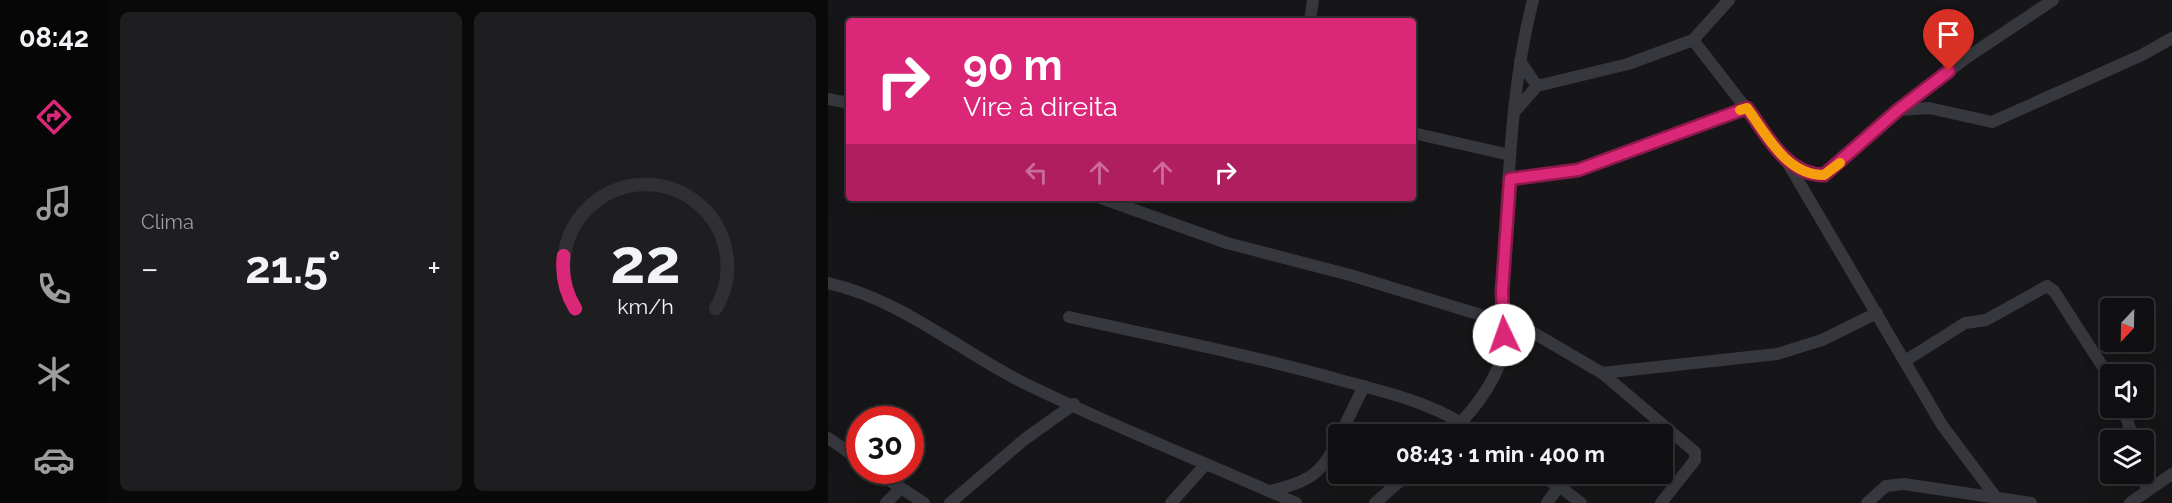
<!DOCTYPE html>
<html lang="pt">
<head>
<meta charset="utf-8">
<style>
	:root { --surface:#101012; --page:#1e1e20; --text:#f1f3f6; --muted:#9c9d9f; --line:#303032; --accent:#db2777 }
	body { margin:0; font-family:Raleway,sans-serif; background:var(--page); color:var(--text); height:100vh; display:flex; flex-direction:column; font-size:22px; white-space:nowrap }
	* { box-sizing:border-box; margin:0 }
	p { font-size:20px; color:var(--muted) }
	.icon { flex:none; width:33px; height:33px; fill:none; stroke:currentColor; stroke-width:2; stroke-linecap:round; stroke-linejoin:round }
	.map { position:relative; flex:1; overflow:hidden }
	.side { display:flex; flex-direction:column; gap:12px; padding:12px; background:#09090a; width:720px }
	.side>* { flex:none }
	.hud { position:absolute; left:18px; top:18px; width:570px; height:183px; border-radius:6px; box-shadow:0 6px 24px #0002,0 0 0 2px var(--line); background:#db2777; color:#fff; overflow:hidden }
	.needle { width:39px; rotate:202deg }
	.tools { position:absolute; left:1272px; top:298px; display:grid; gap:12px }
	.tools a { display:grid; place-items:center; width:54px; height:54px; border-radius:6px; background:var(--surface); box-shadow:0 6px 24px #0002,0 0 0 2px var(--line); font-size:30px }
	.speed { position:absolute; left:18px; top:406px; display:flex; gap:12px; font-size:30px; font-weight:700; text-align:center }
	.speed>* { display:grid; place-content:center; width:78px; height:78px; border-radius:50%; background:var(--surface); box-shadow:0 6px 24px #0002,0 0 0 2px var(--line); line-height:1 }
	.speed .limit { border:9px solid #d22; background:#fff; color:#111 }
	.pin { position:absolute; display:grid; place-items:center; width:51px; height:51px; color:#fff; margin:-62px -26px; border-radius:50% 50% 50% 0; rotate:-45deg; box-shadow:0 0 6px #0007 }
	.pin .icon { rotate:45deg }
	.me { position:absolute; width:66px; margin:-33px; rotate:357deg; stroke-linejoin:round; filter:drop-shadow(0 0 4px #0008) }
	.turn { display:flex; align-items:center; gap:21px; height:126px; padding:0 18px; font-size:27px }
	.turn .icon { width:78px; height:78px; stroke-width:2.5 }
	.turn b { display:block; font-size:42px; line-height:51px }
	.lanes { display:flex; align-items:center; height:57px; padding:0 18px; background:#0003; justify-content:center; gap:30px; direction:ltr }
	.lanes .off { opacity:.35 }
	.big { font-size:45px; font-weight:700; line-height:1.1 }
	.side .card { flex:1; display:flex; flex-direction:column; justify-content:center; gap:9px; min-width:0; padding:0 21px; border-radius:9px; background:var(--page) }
	.side .dial { align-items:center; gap:0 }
	.dial svg { height:156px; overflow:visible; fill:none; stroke:var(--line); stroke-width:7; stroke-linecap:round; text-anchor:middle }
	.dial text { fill:var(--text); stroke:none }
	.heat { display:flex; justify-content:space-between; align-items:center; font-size:33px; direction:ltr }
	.side .tiles { flex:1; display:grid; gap:12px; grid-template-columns:repeat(2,1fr) }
	.trip { position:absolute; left:500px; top:424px; width:345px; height:60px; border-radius:6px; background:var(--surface); box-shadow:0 6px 24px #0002,0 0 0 2px var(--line); font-weight:700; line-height:60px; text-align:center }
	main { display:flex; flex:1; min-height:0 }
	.menu { display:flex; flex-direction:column; width:108px; justify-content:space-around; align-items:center; background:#060607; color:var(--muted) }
	.menu .icon { width:42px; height:42px }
	.menu .selected { color:var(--accent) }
	.menu b { font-size:27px; color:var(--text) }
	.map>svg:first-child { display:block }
</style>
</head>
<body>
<main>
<nav class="menu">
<b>08:42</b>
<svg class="icon selected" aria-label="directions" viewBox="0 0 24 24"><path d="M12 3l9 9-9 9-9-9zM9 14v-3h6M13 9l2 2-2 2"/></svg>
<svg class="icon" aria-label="music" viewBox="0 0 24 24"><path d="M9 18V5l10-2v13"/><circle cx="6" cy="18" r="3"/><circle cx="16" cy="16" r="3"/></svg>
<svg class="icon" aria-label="phone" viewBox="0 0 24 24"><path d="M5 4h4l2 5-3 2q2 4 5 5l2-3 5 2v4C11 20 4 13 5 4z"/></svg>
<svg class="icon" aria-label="climate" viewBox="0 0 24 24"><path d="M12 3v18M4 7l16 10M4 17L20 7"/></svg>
<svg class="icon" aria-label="car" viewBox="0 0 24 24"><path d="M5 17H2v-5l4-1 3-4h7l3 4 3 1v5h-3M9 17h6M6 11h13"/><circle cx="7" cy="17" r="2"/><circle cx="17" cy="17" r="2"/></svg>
</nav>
<section class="side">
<div class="tiles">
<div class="card"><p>Clima</p>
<div class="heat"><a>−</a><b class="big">21.5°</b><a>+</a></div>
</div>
<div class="card dial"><svg viewBox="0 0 100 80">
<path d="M14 69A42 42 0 1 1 86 69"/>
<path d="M14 69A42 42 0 0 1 8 42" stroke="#db2777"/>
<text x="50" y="56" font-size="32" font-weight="700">22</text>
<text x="50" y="72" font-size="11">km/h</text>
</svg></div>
</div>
</section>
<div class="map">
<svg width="1344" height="503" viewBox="0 0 1344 503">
	<rect width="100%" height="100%" fill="#161618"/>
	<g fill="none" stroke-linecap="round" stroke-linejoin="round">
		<g stroke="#37383d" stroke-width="12">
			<polyline points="482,21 485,0"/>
			<polyline points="865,40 958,160 1114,425 1167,496"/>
			<polyline points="692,61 709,86"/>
			<polyline points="0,99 21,103"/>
			<polyline points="689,109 709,86 800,64 865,40 901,0"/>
			<polyline points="1072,110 1101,108 1164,122 1314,55 1344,38"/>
			<polyline points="585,133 682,155"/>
			<polyline points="959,162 979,173 1000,173 1070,110 1138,58 1225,0"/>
			<polyline points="682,179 750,170 919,108"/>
			<polyline points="273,198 399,243 522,275 699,329 774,373 867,452 867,460 833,503"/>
			<path d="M0 283C72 299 129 349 194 382 283 426 377 462 468 503"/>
			<path d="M241 317C331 337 423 355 512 380 561 393 611 404 651 435"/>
			<polyline points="1077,361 1137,323 1158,320 1219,286 1226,291 1282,378"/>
			<polyline points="774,373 949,354 994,340 1049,313"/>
			<polyline points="1295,408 1306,441"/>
			<polyline points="512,435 536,386"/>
			<path d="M620 435C642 415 665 386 674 357 681 333 672 309 674 285 681 190 681 93 705 0"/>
			<polyline points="0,438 32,460"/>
			<polyline points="47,471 96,503"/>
			<polyline points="709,474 731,486 753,503"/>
			<polyline points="1315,474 1319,490"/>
			<path d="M442 491C479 482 493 476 510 440"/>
			<polyline points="58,503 72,489"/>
			<polyline points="122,503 197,439 246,404"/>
			<polyline points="343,503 377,465"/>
			<polyline points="547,503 580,474"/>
			<polyline points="719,503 731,486"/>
			<polyline points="1039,503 1058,486 1076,484 1203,503"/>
			<polyline points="1302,503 1344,474"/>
		</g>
	</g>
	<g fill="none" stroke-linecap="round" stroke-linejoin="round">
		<g stroke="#8e194d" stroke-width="15">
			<path id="route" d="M676 335 674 292 682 179 750 170 919 108C939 135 958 175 996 175L1070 110 1121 71"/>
		</g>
		<use href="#route" stroke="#db2777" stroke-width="10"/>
		<path stroke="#f59e0b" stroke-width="10" d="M912 110 919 108C939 135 958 175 996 175L1012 163"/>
	</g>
</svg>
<div class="tools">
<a><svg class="needle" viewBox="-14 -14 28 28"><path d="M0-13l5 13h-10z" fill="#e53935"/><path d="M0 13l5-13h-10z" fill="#9c9d9f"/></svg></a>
<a><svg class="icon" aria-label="sound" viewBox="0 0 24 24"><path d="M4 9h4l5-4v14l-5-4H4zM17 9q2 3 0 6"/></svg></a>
<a><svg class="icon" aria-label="layers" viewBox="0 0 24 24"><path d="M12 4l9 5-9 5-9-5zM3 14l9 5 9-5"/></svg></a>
</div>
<div class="speed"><div class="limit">30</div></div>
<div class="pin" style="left:1121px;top:71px;background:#d93025"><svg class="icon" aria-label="arrive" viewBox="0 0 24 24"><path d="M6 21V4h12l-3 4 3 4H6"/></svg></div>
<svg class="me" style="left:676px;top:335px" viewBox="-20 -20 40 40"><circle r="19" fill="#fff"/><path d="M0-13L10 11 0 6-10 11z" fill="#db2777"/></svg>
<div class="trip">08:43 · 1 min · 400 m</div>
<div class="hud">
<div class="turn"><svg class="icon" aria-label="right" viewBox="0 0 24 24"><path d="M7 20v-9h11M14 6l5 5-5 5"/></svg><div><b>90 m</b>Vire à direita</div></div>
<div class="lanes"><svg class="icon off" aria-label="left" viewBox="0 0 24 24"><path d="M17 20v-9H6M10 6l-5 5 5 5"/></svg><svg class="icon off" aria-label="ahead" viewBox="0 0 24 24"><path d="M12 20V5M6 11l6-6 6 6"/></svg><svg class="icon off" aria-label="ahead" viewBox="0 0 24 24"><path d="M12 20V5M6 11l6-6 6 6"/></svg><svg class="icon" aria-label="right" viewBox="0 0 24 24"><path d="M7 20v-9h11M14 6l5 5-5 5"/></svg></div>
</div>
</div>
</main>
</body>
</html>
